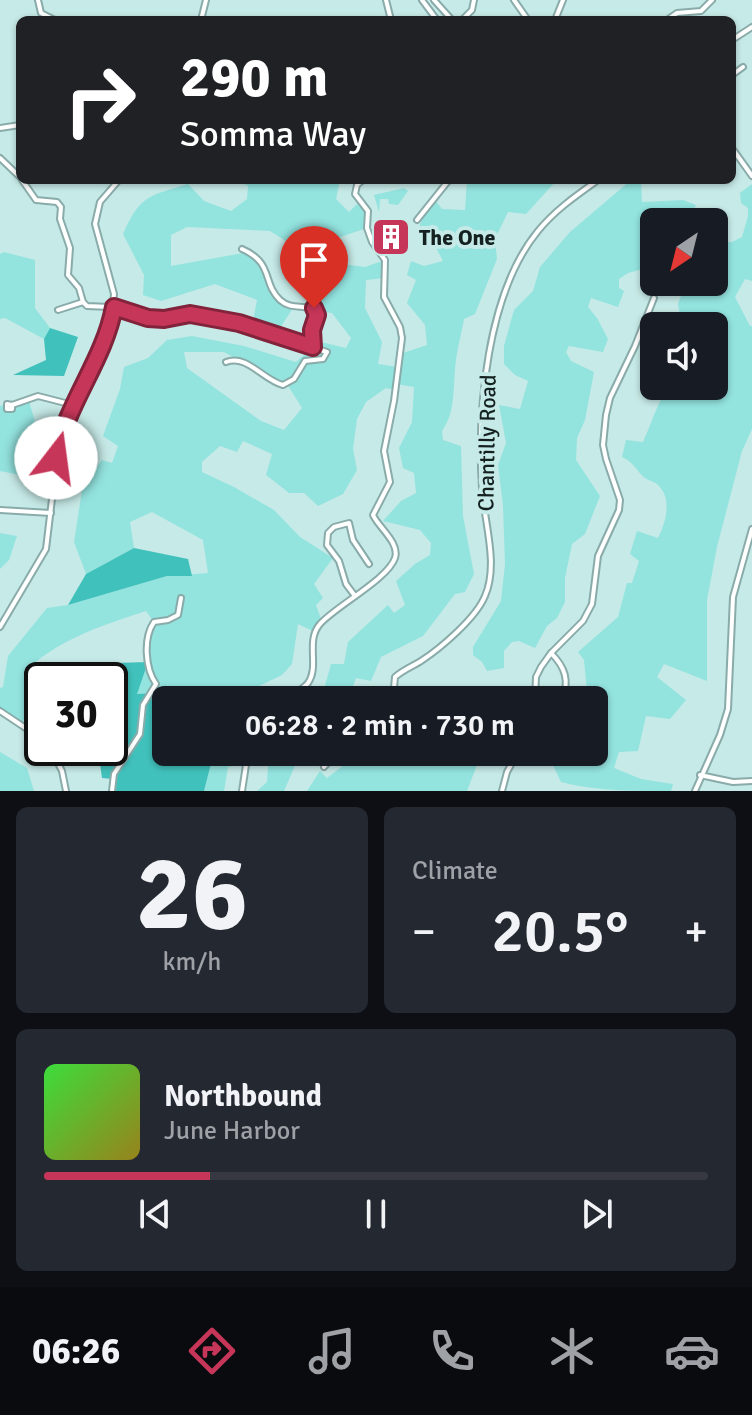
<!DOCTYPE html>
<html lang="en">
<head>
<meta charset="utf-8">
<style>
	:root { --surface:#171b24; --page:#242831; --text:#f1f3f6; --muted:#9ea1a6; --line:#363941; --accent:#c63659 }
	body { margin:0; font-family:Signika,sans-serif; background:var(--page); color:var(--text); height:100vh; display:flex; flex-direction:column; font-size:30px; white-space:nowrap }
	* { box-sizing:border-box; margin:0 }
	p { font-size:26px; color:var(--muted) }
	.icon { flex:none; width:44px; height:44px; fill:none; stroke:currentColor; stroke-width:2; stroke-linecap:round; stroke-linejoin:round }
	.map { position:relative; height:791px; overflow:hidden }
	.sheet { display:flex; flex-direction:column; gap:16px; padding:16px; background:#0d0f14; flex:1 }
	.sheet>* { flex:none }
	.banner { position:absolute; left:16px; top:16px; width:720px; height:168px; border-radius:12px; box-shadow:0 2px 6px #0004; background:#202124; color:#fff; overflow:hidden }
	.needle { width:52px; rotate:215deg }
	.tools { position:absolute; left:640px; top:208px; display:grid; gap:16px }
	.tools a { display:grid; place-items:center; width:88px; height:88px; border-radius:12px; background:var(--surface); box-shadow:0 2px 6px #0004; font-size:40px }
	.speed { position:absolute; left:24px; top:662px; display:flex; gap:16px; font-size:40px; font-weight:700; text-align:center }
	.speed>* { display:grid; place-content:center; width:104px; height:104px; border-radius:50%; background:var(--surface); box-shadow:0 2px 6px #0004; line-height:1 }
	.speed .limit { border:4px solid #111; border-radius:12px; background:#fff; color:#111 }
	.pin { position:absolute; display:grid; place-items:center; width:68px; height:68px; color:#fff; margin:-82px -34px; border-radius:50% 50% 50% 0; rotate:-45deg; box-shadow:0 0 8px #0007 }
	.pin .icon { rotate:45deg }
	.me { position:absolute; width:88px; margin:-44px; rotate:15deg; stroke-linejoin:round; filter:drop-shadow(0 0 6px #0008) }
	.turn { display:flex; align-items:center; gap:28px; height:168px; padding:0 32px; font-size:36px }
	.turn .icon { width:104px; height:104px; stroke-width:2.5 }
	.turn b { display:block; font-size:56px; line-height:68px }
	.big { font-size:60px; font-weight:600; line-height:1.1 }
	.sheet .tile { flex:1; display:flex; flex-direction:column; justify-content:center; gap:12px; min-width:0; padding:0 28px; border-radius:12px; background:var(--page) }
	.sheet .dial { align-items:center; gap:0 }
	.dial b { font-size:104px; line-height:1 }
	.song { display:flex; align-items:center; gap:24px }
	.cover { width:96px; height:96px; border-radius:12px; background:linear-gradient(135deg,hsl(120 70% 55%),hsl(50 70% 35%)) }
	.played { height:8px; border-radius:4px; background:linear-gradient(90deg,var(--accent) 25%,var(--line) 25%) }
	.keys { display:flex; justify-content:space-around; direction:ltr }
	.heat { display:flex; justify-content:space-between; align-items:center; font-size:44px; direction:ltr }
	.sheet .tiles { flex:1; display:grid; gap:16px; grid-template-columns:1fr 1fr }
	.tile:last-child { grid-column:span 2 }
	.trip { position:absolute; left:152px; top:686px; width:456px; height:80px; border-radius:12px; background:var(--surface); box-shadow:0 2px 6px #0004; font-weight:600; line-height:80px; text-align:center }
	.dock { display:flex; height:128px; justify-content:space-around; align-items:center; background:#090b0e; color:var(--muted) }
	.dock .icon { width:56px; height:56px }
	.dock .active { color:var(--accent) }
	.dock b { font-size:36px; color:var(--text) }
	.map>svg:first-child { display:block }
</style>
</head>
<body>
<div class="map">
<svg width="752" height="791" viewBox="0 0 752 791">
	<rect width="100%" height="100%" fill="#c6eae7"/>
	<g fill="#93e3df" fill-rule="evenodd">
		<path d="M237 180H340L336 199 349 212 357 204 368 211 367 228 337 238 292 245 270 231 187 227 171 235V266L249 252 264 264 277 297 293 308 276 334 252 326 257 300 215 284 161 301 143 295 144 275 123 234C140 195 149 196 188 184L204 201 231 211 247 199 248 186Z"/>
		<path d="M467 180H557L526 214 508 212 495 239 497 259 475 314 464 319C461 336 456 353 455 370 453 392 455 413 442 431L443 440 461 446 463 516 474 574 465 592 455 594 423 636 381 657 371 681 356 678 348 700H310L324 689 331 664H344L348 642 388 605 394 613 405 605 396 581 415 564 430 555 431 543 420 530 383 521 401 501 416 493 414 473 403 468 399 448 412 422 414 387 396 384 395 390 386 388 366 402 357 419 353 449 357 470 343 494 318 506 304 493H289L266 475 272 454 243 441 237 452 220 446 202 462V472L234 487 274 510 300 537 333 558 314 584 323 598 316 605 322 622 315 632 298 624 292 664 282 675 230 700H208L204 690 136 694 148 662 150 630 154 622 146 611C106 624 62 638 30 667 33 688 33 706 21 725L0 711V688L3 687 8 656 47 608 68 605 167 576 208 573 203 540 152 512 130 522 134 548 86 574 74 542 83 484 102 460 112 463 118 446 103 436 120 389 124 367 148 358 167 340 192 336 244 346 296 362 313 347 312 340 346 348 351 338 332 313 317 311 309 307 319 277 342 264 365 267 385 260V278L366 280 365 308 382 342 378 364 397 367 400 354 427 345 425 325 407 303 416 280 407 275 411 261 424 266 443 261 428 232 418 230 423 217 435 200 442 209 465 210ZM184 352H224L283 385 287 384 302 408 284 430 261 421 187 368Z"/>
		<polygon points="631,180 641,180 642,202 683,200 696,205 690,216 695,222 654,222 654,266 628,273 619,279 619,288 624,291 618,307 591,298 588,307 597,318 608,339 603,352 569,346 566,352 571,361 594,372 585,420 577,438 576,460 600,496 585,534 572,544 565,578 565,602 557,618 547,626 535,648 519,641 512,642 504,651 504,668 487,671 482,662 473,655 473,647 501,601 505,564 503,506 498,465 506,443 499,405 520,409 528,381 515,375 504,364 504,346 514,310 533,291 540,267 570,232"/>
		<path d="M752 184V281L745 279 735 297 750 326H752V429L742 451 717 547 707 600V681L664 664 657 677 686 700 670 719 646 716 638 751 619 752 614 768 641 779 673 784 671 791C635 791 594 791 561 782L550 759 554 752H594V700H579L587 691 584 660 578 652 618 617 627 583H632L639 561 630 554 637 531 658 538C666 522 673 498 657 484 653 481 649 481 645 478 636 471 634 462 622 457L626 440 643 442C666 392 654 386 714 386V354H717L722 336 714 333V326H695L681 321 678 304 686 282H714V242H732L742 237 748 216V208L741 203 740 193Z"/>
		<polygon points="404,188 408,191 398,205 389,204 388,199 380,199 379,212 374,195"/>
		<polygon points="4,252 35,260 35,308 50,328 44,339 5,318 0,319 0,254"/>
		<polygon points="28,398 37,428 30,477 0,471 0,406"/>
		<polygon points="0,533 17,536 9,560 0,569"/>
		<polygon points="0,752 27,768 34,791 0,791"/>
		<polygon points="214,752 248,752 246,764 228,767 224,791 204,791"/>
		<polygon points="269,752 298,752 298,759 284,791 257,791 267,782"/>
		<polygon points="361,752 482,752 467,791 307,791 320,771 327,778"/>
	</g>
	<g fill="#41c1bc">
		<polygon points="50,328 78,337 64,376 13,375 46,360 44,339"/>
		<polygon points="134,548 188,559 192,576 167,576 68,605 86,574"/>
		<polygon points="148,662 137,694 204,690 208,700 166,700 166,752 214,752 204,791 112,791 113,779 102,778 99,756 111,751 122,697 110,692 110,680 74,680 109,675 115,663"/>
		<polygon points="42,684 42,714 29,712 33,686"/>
	</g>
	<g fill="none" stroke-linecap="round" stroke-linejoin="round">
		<g stroke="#89aba9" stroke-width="8">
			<g id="minor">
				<polyline points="38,0 41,13 55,20"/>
				<polyline points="386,0 391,20"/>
				<polyline points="422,0 437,20"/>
				<polyline points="434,0 452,20"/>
				<polyline points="514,0 528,20"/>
				<polyline points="201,20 206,0"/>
				<polyline points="462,20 472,10 474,0"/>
				<polyline points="555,20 563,0"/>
				<polyline points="667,20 677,13 701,11 712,0"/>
				<polyline points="732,40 752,27"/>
				<polyline points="732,75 743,67"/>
				<polyline points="0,128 20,125"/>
				<polyline points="732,148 752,176"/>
				<polyline points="0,158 20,177"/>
				<polyline points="22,180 36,200 57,202 61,207 60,219 70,248 68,275 79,288 83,302"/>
				<polyline points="417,220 449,180"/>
				<path d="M242 249C274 263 262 283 280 300 292 311 305 303 317 311L312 330 313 347"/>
				<path d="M83 302 87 306 110 307 148 318 164 319 190 314 239 323 327 352 323 359 305 361 294 379 283 385C263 380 247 354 226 362"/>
				<polyline points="58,310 83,302"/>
				<polyline points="12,405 7,404 7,409 12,409 12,405 38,396 73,405"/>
				<polyline points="0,510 51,513"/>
				<polyline points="355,596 346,584 339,561 327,545 328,533 334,527 349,523 353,540 369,564"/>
				<polyline points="0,627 46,549 60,432 111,320 114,294 95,224 100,202 119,180"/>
				<path d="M551 653C565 667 570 681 562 700"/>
				<polyline points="394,688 403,698 412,700"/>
				<path d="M282 700C290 695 302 691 308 683 320 666 305 641 320 624 336 606 388 579 395 558 400 543 379 528 373 515L390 482 384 451 394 401 402 338 400 327 384 297 385 260 372 242 367 228 368 211 355 194 357 185 363 180"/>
				<path d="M385 700 394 688 395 677C403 670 413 666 421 661 441 648 476 618 485 596 499 564 484 522 482 488 477 410 487 293 538 231 555 210 577 195 598 180"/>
				<polyline points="535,700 536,677 541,667 551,653 583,621 592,604 598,556 619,510 620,500 606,459 603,445 606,415 610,398 635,346 654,298"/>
				<polyline points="0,711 42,739"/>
				<polyline points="50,748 62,771 66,791"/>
				<polyline points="324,767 338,752"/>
				<polyline points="700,775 733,782 752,781"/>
				<path d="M112 791 114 774 140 734 143 705 156 684C145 668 143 638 154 622L168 620 178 615 181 598"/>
				<polyline points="242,791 248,752"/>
				<polyline points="502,791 507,772 518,752"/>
				<polyline points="695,791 720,735 728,709 733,597 752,529"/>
			</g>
		</g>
		<use href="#minor" stroke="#fff" stroke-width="4"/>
	</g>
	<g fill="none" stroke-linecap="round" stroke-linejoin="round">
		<g stroke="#81233a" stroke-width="20">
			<path id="route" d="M56 458C65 405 104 361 114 307L148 318 164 319 190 314 239 323 313 347 312 330 317 315 314 308"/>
		</g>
		<use href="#route" stroke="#c63659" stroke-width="14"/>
	</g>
	<defs>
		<g id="building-square" transform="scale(2)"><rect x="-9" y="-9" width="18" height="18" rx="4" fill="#c63659" stroke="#c6eae7"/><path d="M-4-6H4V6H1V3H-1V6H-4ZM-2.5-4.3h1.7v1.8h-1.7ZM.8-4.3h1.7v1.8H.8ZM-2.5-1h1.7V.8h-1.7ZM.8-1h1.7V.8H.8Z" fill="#fff"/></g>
	</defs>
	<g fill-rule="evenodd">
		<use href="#building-square" x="391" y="237"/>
	</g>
	<g text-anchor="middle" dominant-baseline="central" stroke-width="8" stroke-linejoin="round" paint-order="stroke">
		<g font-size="22" font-weight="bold" fill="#142120" stroke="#c6eae7" text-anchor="start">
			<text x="419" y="237">The One</text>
		</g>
		<g font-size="22" fill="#142120" stroke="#c6eae7">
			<text transform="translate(487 443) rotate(-89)">Chantilly Road</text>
		</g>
	</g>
</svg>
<div class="tools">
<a><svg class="needle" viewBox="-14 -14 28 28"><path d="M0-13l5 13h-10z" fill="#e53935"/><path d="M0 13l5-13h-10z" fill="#9ea1a6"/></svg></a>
<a><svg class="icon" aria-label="sound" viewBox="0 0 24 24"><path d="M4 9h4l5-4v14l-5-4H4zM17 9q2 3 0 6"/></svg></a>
</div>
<div class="speed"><div class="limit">30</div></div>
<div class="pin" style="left:314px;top:308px;background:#d93025"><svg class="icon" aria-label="arrive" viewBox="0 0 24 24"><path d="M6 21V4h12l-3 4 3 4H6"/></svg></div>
<svg class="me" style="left:56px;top:458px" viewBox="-20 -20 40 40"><circle r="19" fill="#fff"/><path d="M0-13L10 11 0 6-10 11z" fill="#c63659"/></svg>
<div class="trip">06:28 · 2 min · 730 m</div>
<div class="banner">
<div class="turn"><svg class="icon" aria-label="right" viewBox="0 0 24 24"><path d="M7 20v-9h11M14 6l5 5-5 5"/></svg><div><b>290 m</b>Somma Way</div></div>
</div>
</div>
<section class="sheet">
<div class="tiles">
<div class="tile dial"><b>26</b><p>km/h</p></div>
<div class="tile"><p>Climate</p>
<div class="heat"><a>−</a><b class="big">20.5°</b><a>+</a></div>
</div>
<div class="tile">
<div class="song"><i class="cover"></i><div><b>Northbound</b><p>June Harbor</p></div></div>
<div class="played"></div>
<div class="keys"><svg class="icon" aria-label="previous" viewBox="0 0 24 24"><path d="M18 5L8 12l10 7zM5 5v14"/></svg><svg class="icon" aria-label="pause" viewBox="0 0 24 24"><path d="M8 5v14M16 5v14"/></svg><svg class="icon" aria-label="next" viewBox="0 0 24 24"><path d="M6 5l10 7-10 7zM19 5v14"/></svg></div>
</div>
</div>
</section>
<nav class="dock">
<b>06:26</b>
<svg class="icon active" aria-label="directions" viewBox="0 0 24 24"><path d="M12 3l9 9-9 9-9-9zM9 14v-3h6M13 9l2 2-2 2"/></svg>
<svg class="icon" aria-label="music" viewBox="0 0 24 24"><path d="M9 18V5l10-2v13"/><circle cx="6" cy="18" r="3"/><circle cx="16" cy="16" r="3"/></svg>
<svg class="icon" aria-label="phone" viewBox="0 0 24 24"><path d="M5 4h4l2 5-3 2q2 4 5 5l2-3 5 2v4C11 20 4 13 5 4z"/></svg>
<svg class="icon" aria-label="climate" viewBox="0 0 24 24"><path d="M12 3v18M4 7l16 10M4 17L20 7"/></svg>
<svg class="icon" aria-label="car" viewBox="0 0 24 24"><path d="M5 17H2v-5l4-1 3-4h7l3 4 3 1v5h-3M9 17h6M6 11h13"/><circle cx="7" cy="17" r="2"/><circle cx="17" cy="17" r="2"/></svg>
</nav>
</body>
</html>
